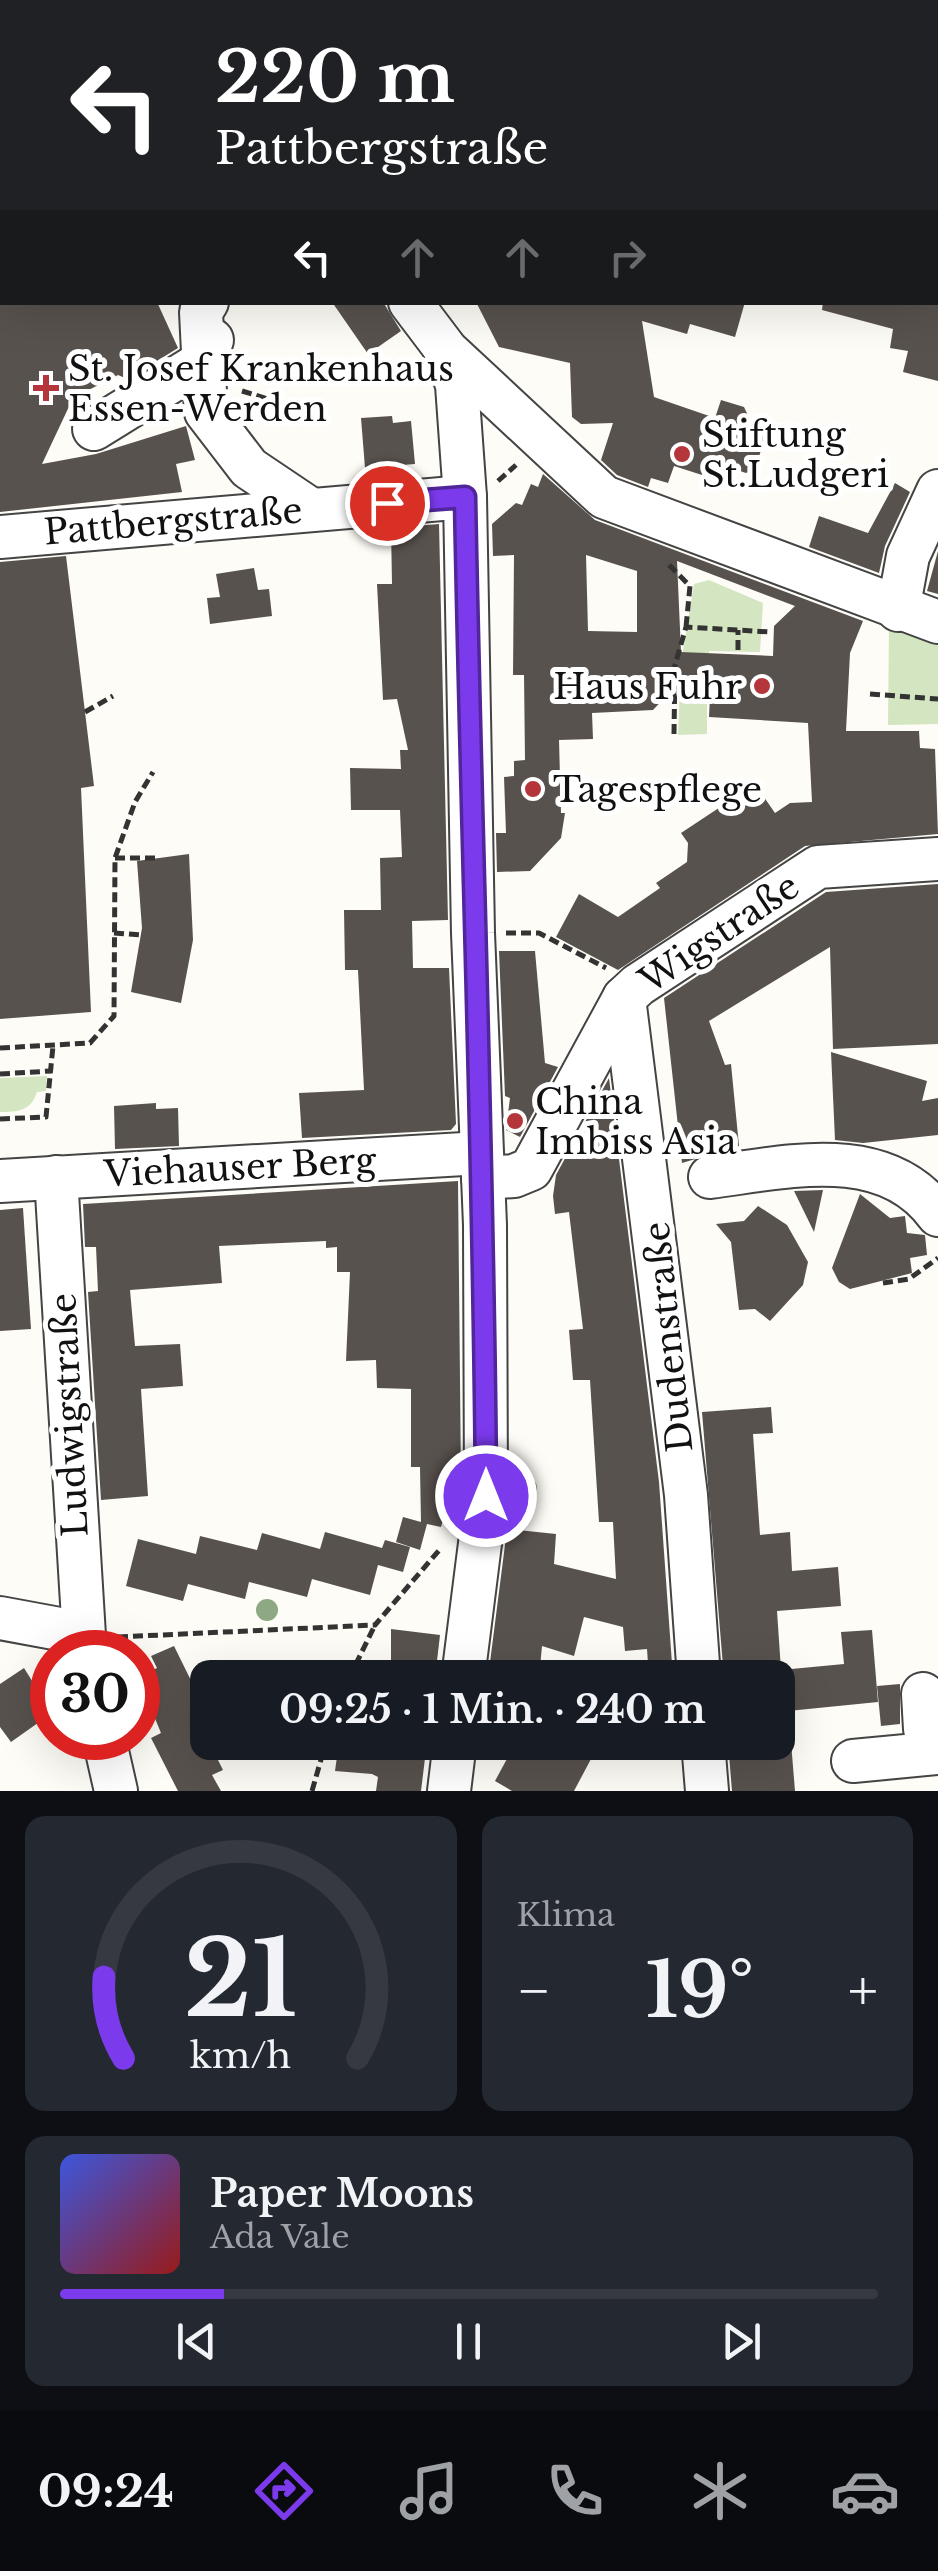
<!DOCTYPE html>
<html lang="de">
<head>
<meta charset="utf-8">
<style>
	:root { --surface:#171b24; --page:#242831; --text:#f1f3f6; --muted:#9ea1a6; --line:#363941; --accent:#7c3aed }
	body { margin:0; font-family:"Libre Baskerville",serif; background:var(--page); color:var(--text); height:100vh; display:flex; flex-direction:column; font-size:38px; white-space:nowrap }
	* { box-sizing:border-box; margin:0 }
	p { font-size:32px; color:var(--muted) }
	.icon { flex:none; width:55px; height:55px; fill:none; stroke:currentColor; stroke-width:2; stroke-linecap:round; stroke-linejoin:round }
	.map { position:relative; height:1791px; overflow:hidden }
	.drawer { display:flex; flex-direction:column; gap:25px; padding:25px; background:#0d0f14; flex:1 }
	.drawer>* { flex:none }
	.banner { position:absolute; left:0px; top:0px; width:940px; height:305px; box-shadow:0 10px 40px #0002; background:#202124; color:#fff; overflow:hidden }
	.speed { position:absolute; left:30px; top:1630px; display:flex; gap:20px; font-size:50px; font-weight:700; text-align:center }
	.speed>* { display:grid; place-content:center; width:130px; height:130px; border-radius:50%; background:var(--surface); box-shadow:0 10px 40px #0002; line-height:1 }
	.speed .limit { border:15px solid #d22; background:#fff; color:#111 }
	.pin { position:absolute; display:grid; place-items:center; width:85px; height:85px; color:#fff; margin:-42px; border:5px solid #fff; border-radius:50%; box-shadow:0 2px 10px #0007 }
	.me { position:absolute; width:110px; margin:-55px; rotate:0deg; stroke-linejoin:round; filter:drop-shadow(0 0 8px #0008) }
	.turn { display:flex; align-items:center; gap:35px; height:210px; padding:0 50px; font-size:45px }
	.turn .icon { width:130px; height:130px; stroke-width:2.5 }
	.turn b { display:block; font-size:70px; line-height:85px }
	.lanes { display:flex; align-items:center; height:95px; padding:0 50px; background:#0003; justify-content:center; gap:50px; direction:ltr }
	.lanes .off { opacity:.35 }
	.big { font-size:75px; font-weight:700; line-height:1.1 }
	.drawer .tile { flex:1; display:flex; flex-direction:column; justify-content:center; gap:15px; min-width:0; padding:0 35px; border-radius:20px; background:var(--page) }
	.drawer .dial { align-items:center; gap:0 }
	.dial svg { height:260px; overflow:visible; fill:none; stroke:var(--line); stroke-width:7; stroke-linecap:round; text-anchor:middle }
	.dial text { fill:var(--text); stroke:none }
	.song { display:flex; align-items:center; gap:30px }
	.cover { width:120px; height:120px; border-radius:15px; background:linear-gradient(135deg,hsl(230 70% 55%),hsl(0 70% 35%)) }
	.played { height:10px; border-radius:5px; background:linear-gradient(90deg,var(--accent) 20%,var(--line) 20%) }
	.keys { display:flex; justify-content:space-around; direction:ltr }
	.heat { display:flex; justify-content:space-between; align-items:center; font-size:55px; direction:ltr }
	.drawer .tiles { flex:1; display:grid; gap:25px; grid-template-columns:1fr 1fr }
	.tile:last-child { grid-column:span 2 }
	.trip { position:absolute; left:190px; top:1660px; width:605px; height:100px; border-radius:20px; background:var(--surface); box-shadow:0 10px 40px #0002; font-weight:700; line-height:100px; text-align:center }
	.tabs { display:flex; height:160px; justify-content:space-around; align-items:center; background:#090b0e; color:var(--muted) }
	.tabs .icon { width:70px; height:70px }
	.tabs .active { color:var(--accent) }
	.tabs b { font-size:45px; color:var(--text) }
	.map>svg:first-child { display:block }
</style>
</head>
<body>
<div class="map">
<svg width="938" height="1791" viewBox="0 0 938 1791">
	<rect width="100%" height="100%" fill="#fefcf6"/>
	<g fill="#d4e6c1">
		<polygon points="709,580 763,603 760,652 709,651 708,670 691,673 689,696 707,699 707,734 678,735 681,663 694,584"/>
		<polygon points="889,625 938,642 938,724 888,725"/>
		<path d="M47 1076 46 1091 37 1092C31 1111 18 1112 0 1112V1078Z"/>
	</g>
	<g fill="#58524e" fill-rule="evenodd">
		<polygon points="0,302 157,302 178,348 139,372 125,378 118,375 73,398 42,464 96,454 186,426 195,460 176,464 182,492 0,512"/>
		<polygon points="332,302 383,302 401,331 368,354"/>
		<polygon points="476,302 745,302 735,337 690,324 687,334 642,321 654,397 715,418 721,400 744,407 752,424 763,428 765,438 755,469 746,473 707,460 702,475 674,466 668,483 651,478 648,487 617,475 601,460 613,423 581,424 572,417 570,363 499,347"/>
		<polygon points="823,302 938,302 938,381 903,372 908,351 890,348 893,329 822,310"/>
		<polygon points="392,416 393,423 411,421 415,464 365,468 361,418"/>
		<path d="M543 474 595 520 863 621 850 653 846 731H919L920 748 935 749 938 834 805 846 618 970 556 937 579 894 618 917 660 888 656 883 687 862 688 843 681 833 755 784 775 813 790 803 812 802 808 723 709 717 710 696 668 694 653 710 592 713 593 739 559 740 561 813H565L561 838 530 871 497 872 496 833H506L504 777 514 776V761L525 760 524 675H513L514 555 493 556 492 524 516 503 522 505 531 484 538 487ZM586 555 637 571V632L588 631ZM677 561 795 606 774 626 773 656 681 652Z"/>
		<polygon points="895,483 910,492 885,546 879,573 809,547 819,516 868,533"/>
		<polygon points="439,524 448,920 412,921 413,968 449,968 456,1124 451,1130 302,1138 299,1093 364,1090 358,970 345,970 344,910 381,910 380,858 402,857 400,810 351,810 350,768 401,769 400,750 408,750 397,699 383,700 377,584 392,584 391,528"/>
		<polygon points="938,551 938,594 927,591"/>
		<polygon points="66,556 94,786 81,788 91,1012 0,1019 0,562"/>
		<polygon points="254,568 258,590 269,589 272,616 210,624 207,598 220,597 216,574"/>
		<polygon points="189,854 193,940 181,1003 131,992 142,928 137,861"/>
		<polygon points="938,884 938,1044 833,1049 830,947 709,1021 725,1065 731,1064 739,1146 682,1163 664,998 826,892"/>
		<polygon points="499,951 535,951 545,1063 558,1067 520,1137 506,1130 510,1098 505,1096"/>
		<polygon points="831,1052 927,1081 922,1101 938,1098 938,1135 863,1143 835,1140"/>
		<polygon points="609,1078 659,1482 673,1678 649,1678 647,1649 625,1651 623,1627 584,1617 574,1656 542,1646 539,1678 488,1678 507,1529 556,1534 554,1564 616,1579 613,1522 599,1522 590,1380 573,1380 569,1330 583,1329 569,1212 555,1214 553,1196 556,1175 569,1151 587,1149 584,1124"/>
		<polygon points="156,1103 156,1109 178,1108 179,1146 115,1149 114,1106"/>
		<polygon points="458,1181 461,1480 454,1480 441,1527 427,1524 420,1550 396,1542 403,1517 421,1522 420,1467 411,1467 411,1389 377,1388 376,1360 346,1361 350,1272 337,1272 337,1247 326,1248 326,1241 219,1246 222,1283 130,1290 135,1346 180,1344 183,1386 141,1389 148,1496 101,1500 88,1292 98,1291 96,1247 85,1247 83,1204"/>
		<polygon points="823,1190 814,1232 794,1191"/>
		<polygon points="860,1194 890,1218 905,1216 907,1233 925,1235 927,1255 910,1258 912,1273 850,1289 839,1282 832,1268"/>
		<polygon points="758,1206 787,1225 808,1262 803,1285 770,1321 755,1309 739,1310 731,1242 716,1224 744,1221"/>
		<polygon points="23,1208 31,1329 0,1331 0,1210"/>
		<polygon points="771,1407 773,1433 753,1434 760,1535 790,1532 792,1571 838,1567 841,1606 777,1611 781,1670 844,1664 841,1632 872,1630 878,1702 778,1712 778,1678 724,1678 702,1412"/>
		<polygon points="325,1532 382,1548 385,1540 410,1547 403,1572 378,1565 370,1595 312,1579 307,1597 249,1582 245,1599 188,1584 183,1601 126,1586 138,1539 196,1554 200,1536 257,1550 262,1533 320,1549"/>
		<polygon points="391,1629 440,1635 435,1678 391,1678"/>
		<polygon points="174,1646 206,1711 196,1716 223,1770 212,1775 221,1791 178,1791 151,1738 161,1733 138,1677 157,1668 151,1656"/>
		<polygon points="24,1668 52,1713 11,1742 0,1727 0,1684"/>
		<polygon points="900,1684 900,1724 881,1726 877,1686"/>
		<polygon points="339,1742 427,1742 421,1791 376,1791 378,1777 372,1774 335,1771"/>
		<polygon points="516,1742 600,1742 574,1791 512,1791 495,1781"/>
		<polygon points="728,1742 791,1742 795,1791 732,1791"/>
	</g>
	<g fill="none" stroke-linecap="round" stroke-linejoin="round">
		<g stroke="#444" stroke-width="46">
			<g id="minor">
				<polyline points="435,2 435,0"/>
				<polyline points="207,302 201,312 206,412 249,468 310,509"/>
				<polyline points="410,302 444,347 457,385 465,497 473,933 485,1225 486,1496 463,1678"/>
				<polyline points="444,348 604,497 938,622"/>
				<polyline points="94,429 204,361 212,340"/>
				<polyline points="0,537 465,497"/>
				<polyline points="898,610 908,556 938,491"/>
				<polyline points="624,998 686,1495 699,1678"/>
				<polyline points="56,1177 85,1652"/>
				<path d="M710 1177C787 1167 885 1142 938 1215"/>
				<polyline points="483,1178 514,1176 531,1169 624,998 638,985 818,867 938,859"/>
				<polyline points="0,1181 481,1153"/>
				<polyline points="0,1618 81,1633"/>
				<polyline points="923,1694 925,1729 938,1728"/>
				<polyline points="104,1738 116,1791"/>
				<polyline points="703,1742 707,1791"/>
				<polyline points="853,1761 938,1753"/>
				<polyline points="449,1791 455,1742"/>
			</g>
		</g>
		<g stroke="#222" stroke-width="56">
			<g id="major">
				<polyline points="117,0 123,2"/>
				<polyline points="938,223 938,224"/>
			</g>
		</g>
		<g stroke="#333" stroke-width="5" stroke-dasharray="10 5" stroke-linecap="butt">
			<polyline points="575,0 586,2"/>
			<polyline points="207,2 208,0"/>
			<polyline points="911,2 912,0"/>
			<polyline points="0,181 2,182"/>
			<polyline points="242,391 268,399"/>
			<polyline points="498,481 516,465"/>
			<polyline points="669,565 690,586 686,627"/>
			<polyline points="738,650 738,630"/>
			<polyline points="870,694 938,699"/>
			<polyline points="85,712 113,696"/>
			<polyline points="674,734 675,665 686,627 770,632"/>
			<polyline points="115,858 160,858"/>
			<polyline points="114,933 141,935"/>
			<polyline points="506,933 539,933 606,968"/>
			<polyline points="0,1048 90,1043 114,1016 115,858 135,802 153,772"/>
			<polyline points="0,1074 51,1071"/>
			<polyline points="0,1119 46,1117 53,1046"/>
			<polyline points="883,1283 909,1279 938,1258"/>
			<polyline points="118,1637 375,1625 441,1548"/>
			<polyline points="349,1678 375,1625"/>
			<polyline points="312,1791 326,1742"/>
		</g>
		<use href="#minor" stroke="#fff" stroke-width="42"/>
		<use href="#major" stroke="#ebd079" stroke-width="52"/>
	</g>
	<g fill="#8ea884">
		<circle cx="526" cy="1488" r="11"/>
		<circle cx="267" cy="1610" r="11"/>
	</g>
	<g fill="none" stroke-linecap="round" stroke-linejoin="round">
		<g stroke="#51269a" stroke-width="25">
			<path id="route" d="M387 503 465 497C471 830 484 1163 486 1496"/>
		</g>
		<use href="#route" stroke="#7c3aed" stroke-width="18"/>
	</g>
	<g fill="#b4363a" stroke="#fff" stroke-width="4">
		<path d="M41 373h10v10h10v10h-10v10h-10v-10h-10v-10h10z"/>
		<circle cx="682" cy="454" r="10"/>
		<circle cx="762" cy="686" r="10"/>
		<circle cx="533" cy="789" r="10"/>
		<circle cx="515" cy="1121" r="10"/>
	</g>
	<g text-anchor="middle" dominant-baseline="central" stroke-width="10" stroke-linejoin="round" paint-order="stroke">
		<g font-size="35" fill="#111" stroke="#fff" text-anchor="start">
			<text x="68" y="368">St. Josef Krankenhaus<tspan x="68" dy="40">Essen-Werden</tspan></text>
			<text x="702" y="434">Stiftung<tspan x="702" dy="40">St.Ludgeri</tspan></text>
			<text x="742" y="686" text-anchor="end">Haus Fuhr</text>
			<text x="553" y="789">Tagespflege</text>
			<text x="535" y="1101">China<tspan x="535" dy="40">Imbiss Asia</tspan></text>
		</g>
		<g font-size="35" fill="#111" stroke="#fff">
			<text transform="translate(173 521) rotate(-5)">Pattbergstraße</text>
			<text transform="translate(719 933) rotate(-34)">Wigstraße</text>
			<text transform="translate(240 1167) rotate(-3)">Viehauser Berg</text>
			<text transform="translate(668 1337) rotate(-96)">Dudenstraße</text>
			<text transform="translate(69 1415) rotate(-93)">Ludwigstraße</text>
		</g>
	</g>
</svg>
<div class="speed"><div class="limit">30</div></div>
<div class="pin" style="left:387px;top:503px;background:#d93025"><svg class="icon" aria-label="arrive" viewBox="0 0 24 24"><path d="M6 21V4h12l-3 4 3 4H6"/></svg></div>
<svg class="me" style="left:486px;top:1496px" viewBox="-20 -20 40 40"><circle r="17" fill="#7c3aed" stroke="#fff" stroke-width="3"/><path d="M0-11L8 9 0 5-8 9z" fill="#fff"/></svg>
<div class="trip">09:25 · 1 Min. · 240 m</div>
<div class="banner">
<div class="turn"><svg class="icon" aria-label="left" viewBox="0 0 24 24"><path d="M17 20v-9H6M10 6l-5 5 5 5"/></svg><div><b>220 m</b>Pattbergstraße</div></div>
<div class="lanes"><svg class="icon" aria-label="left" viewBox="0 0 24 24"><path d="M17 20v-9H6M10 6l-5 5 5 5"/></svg><svg class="icon off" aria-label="ahead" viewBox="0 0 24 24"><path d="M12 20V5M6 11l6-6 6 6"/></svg><svg class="icon off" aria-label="ahead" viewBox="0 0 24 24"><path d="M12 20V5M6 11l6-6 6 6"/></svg><svg class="icon off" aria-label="right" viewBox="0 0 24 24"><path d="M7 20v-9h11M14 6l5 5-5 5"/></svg></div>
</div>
</div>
<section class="drawer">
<div class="tiles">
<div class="tile dial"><svg viewBox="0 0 100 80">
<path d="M14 69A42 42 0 1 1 86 69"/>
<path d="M14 69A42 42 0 0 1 8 44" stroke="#7c3aed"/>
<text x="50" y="56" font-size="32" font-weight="700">21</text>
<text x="50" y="72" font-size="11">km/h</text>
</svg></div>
<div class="tile"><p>Klima</p>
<div class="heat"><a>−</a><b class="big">19°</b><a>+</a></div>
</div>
<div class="tile">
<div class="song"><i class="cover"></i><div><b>Paper Moons</b><p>Ada Vale</p></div></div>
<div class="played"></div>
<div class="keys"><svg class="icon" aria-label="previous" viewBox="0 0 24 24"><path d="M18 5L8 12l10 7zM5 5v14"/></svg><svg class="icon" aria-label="pause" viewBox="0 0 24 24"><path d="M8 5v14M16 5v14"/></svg><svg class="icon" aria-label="next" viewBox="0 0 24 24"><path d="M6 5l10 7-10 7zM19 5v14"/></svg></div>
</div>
</div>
</section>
<nav class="tabs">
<b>09:24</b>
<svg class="icon active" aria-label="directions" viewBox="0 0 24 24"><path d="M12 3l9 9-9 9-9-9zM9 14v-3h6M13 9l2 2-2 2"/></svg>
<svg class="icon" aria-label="music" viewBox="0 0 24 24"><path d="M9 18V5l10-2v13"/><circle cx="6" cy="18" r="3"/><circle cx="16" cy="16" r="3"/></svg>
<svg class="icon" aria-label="phone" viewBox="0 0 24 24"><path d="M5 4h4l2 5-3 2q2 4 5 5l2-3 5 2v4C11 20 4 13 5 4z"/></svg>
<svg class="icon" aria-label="climate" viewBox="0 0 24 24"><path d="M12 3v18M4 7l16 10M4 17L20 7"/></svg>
<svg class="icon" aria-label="car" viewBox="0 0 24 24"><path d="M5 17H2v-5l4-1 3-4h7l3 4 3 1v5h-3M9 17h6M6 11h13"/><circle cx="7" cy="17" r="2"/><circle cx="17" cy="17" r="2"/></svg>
</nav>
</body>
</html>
